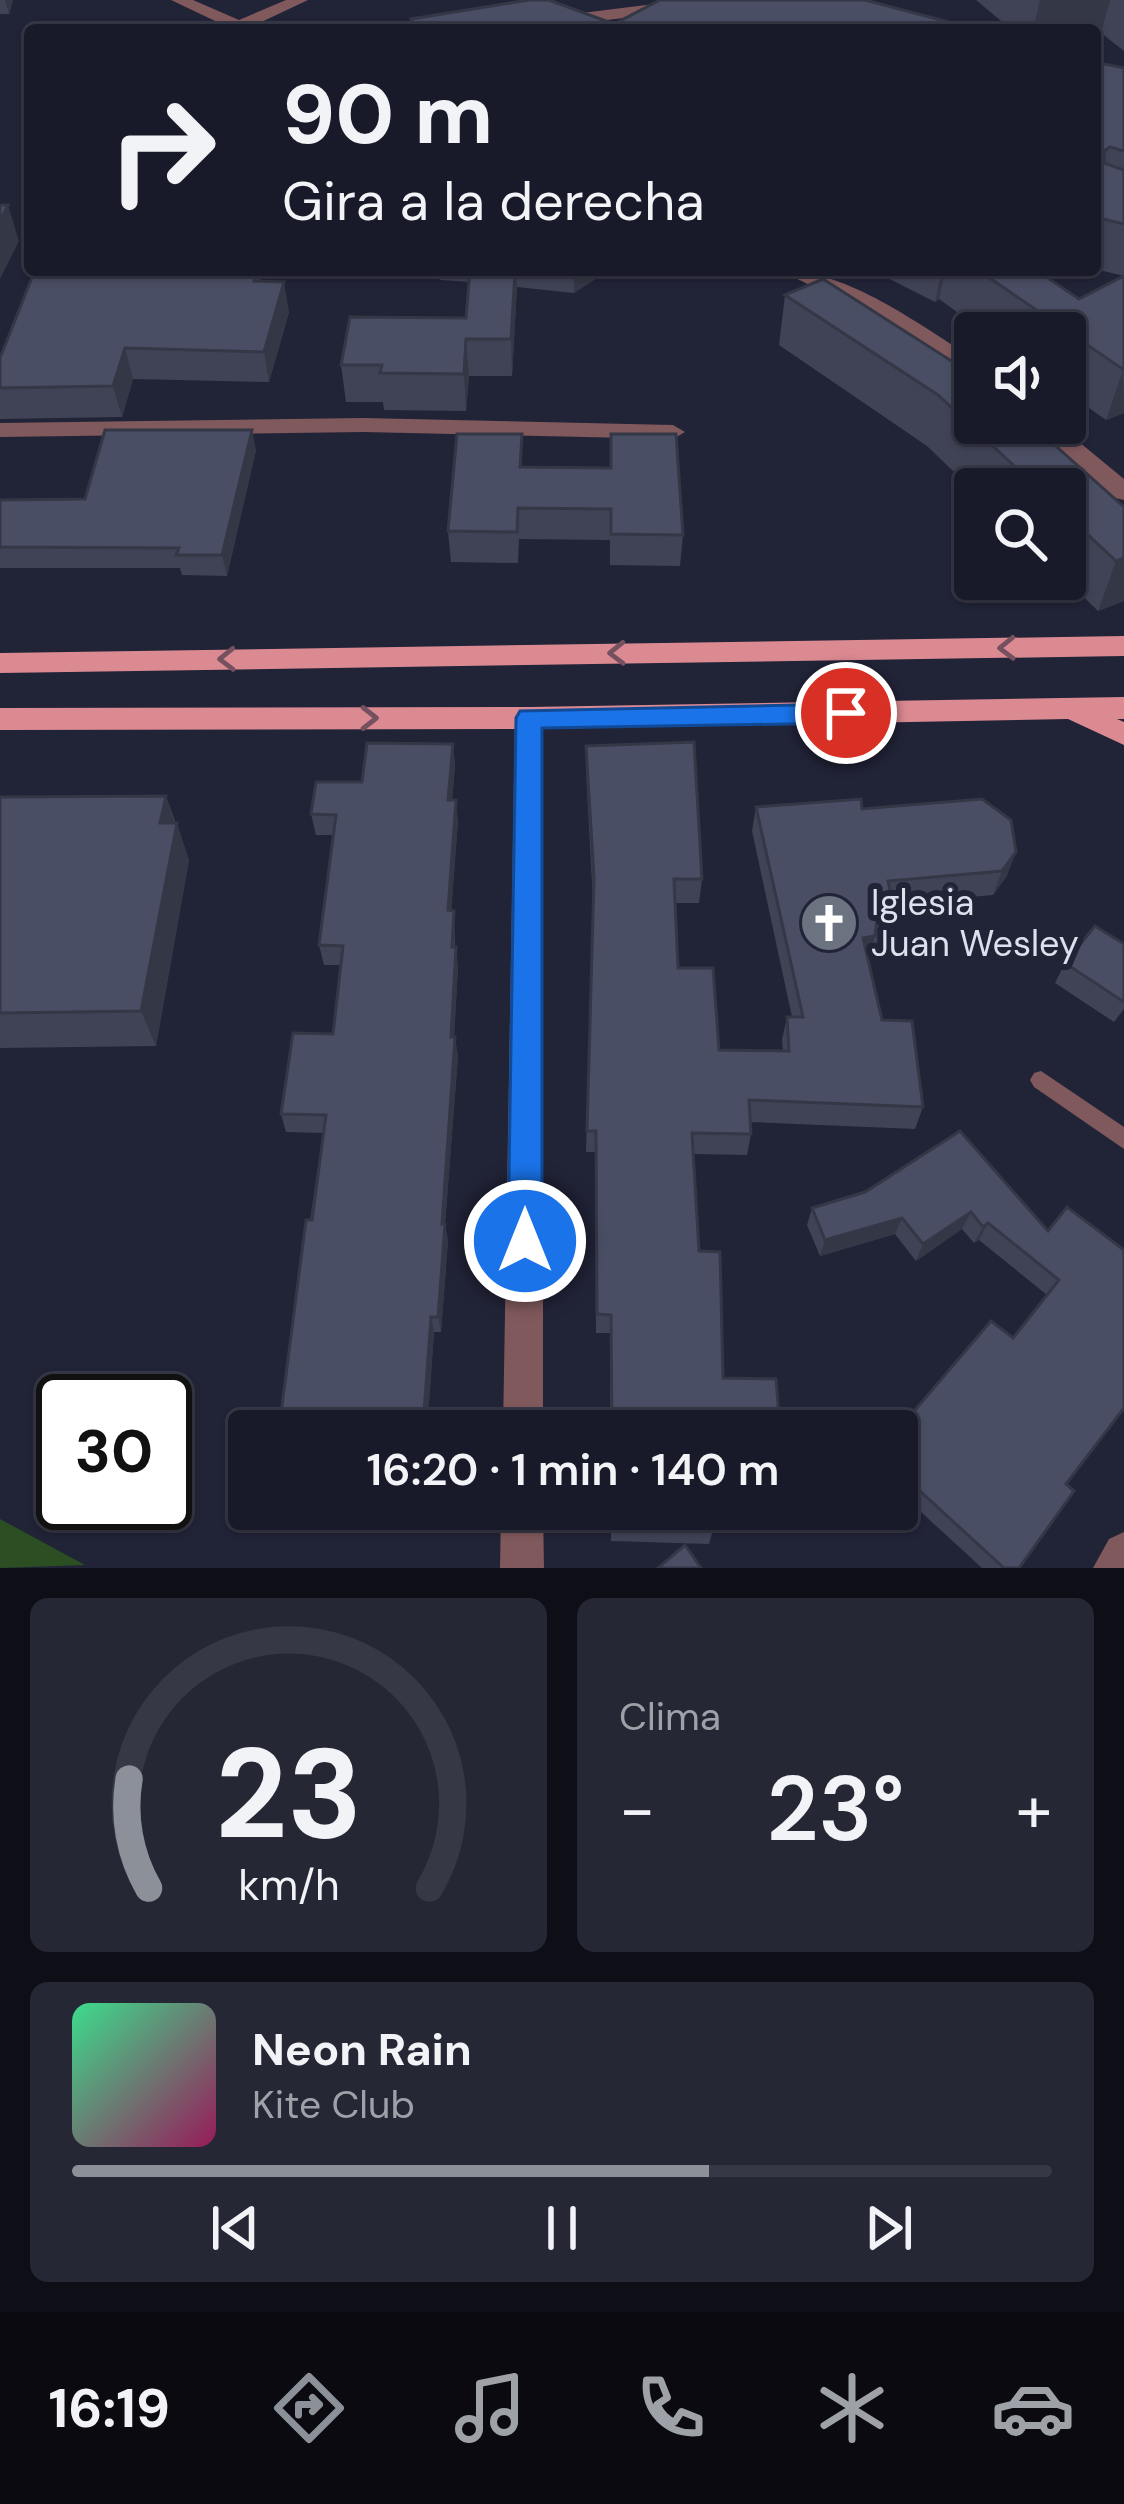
<!DOCTYPE html>
<html lang="es">
<head>
<meta charset="utf-8">
<style>
	:root { --surface:#191a29; --page:#262735; --text:#f1f3f6; --muted:#9fa1a8; --line:#373846; --accent:#8c9099 }
	body { margin:0; font-family:"DM Sans",sans-serif; background:var(--page); color:var(--text); height:100vh; display:flex; flex-direction:column; font-size:45px; white-space:nowrap }
	* { box-sizing:border-box; margin:0 }
	p { font-size:39px; color:var(--muted) }
	.icon { flex:none; width:66px; height:66px; fill:none; stroke:currentColor; stroke-width:2; stroke-linecap:round; stroke-linejoin:round }
	.map { position:relative; height:1568px; overflow:hidden }
	.drawer { display:flex; flex-direction:column; gap:30px; padding:30px; background:#0e0e17; flex:1 }
	.drawer>* { flex:none }
	.guide { position:absolute; left:24px; top:24px; width:1077px; height:252px; border-radius:12px; box-shadow:0 3px 9px #0004,0 0 0 3px var(--line); background:#191a29; color:var(--text); overflow:hidden }
	.tools { position:absolute; left:954px; top:312px; display:grid; gap:24px }
	.tools a { display:grid; place-items:center; width:132px; height:132px; border-radius:12px; background:var(--surface); box-shadow:0 3px 9px #0004,0 0 0 3px var(--line); font-size:60px }
	.speed { position:absolute; left:36px; top:1374px; display:flex; gap:24px; font-size:60px; font-weight:700; text-align:center }
	.speed>* { display:grid; place-content:center; width:156px; height:156px; border-radius:50%; background:var(--surface); box-shadow:0 3px 9px #0004,0 0 0 3px var(--line); line-height:1 }
	.speed .limit { border:6px solid #111; border-radius:18px; background:#fff; color:#111 }
	.pin { position:absolute; display:grid; place-items:center; width:102px; height:102px; color:#fff; margin:-51px; border:6px solid #fff; border-radius:50%; box-shadow:0 3px 12px #0007 }
	.me { position:absolute; width:132px; margin:-66px; rotate:0deg; stroke-linejoin:round; filter:drop-shadow(0 0 9px #0008) }
	.turn { display:flex; align-items:center; gap:42px; height:252px; padding:0 60px; font-size:54px }
	.turn .icon { width:156px; height:156px; stroke-width:2.5 }
	.turn b { display:block; font-size:84px; line-height:102px }
	.big { font-size:90px; font-weight:600; line-height:1.1 }
	.drawer .widget { flex:1; display:flex; flex-direction:column; justify-content:center; gap:18px; min-width:0; padding:0 42px; border-radius:18px; background:var(--page) }
	.drawer .dial { align-items:center; gap:0 }
	.dial svg { height:312px; overflow:visible; fill:none; stroke:var(--line); stroke-width:7; stroke-linecap:round; text-anchor:middle }
	.dial text { fill:var(--text); stroke:none }
	.song { display:flex; align-items:center; gap:36px }
	.cover { width:144px; height:144px; border-radius:18px; background:linear-gradient(135deg,hsl(150 70% 55%),hsl(330 70% 35%)) }
	.played { height:12px; border-radius:6px; background:linear-gradient(90deg,var(--accent) 65%,var(--line) 65%) }
	.keys { display:flex; justify-content:space-around; direction:ltr }
	.heat { display:flex; justify-content:space-between; align-items:center; font-size:66px; direction:ltr }
	.drawer .tiles { flex:1; display:grid; gap:30px; grid-template-columns:1fr 1fr }
	.widget:last-child { grid-column:span 2 }
	.trip { position:absolute; left:228px; top:1410px; width:690px; height:120px; border-radius:12px; background:var(--surface); box-shadow:0 3px 9px #0004,0 0 0 3px var(--line); font-weight:600; line-height:120px; text-align:center }
	.dock { display:flex; height:192px; justify-content:space-around; align-items:center; background:#0a0a10; color:var(--muted) }
	.dock .icon { width:84px; height:84px }
	.dock .on { color:var(--accent) }
	.dock b { font-size:54px; color:var(--text) }
	.map>svg:first-child { display:block }
</style>
</head>
<body>
<div class="map">
<svg width="1124" height="1568" viewBox="0 0 1124 1568">
	<rect width="100%" height="100%" fill="#212337"/>
	<polygon fill="#2b4f22" points="0,1519 85,1565 0,1568"/>
	<g fill="none" stroke-linecap="round" stroke-linejoin="round">
		<polygon fill="#80595c" fill-rule="evenodd" points="1041,1071 1124,1127 1124,1149 1034,1087 1030,1080 1034,1073"/>
		<g fill="#80595c" fill-rule="evenodd">
			<polygon points="171,0 193,0 239,20 286,0 308,0 253,26 257,30 234,30"/>
			<polygon points="686,0 734,0 726,5 528,30 478,30 487,25"/>
			<path d="M779 270C849 270 917 324 975 359V376L865 312Z"/>
			<polygon points="363,418 673,425 685,432 673,439 363,432 0,437 0,423"/>
			<polygon points="1029,423 1056,423 1124,479 1124,500 1115,498"/>
			<polygon points="529,707 543,718 543,1431 503,1431 515,718"/>
			<polygon points="501,1509 543,1509 544,1568 500,1568"/>
			<polygon points="1124,1532 1124,1568 1093,1568 1109,1539"/>
		</g>
		<g fill="#dc8a92" fill-rule="evenodd">
			<polygon points="1124,636 1124,656 0,673 0,653"/>
			<polygon points="1124,697 1124,719 1117,719 1124,722 1124,745 1068,719 529,729 0,730 0,708 529,707"/>
		</g>
	</g>
	<g fill="#404356">
		<polygon points="0,0 13,0 9,14 0,14"/>
		<polygon points="976,0 1124,0 1124,51 1101,33 1095,34 1095,30 1012,30"/>
		<polygon points="1095,62 1124,68 1124,276 1095,269"/>
		<polygon points="259,270 261,281 289,312 269,382 133,379 122,417 0,419 0,358"/>
		<polygon points="420,270 609,270 574,293 517,287 512,376 469,376 466,411 384,410 383,402 346,402 341,365 466,318 469,282 441,280"/>
		<polygon points="872,270 1036,270 1079,299 1124,276 1124,413 1106,420 1065,391 1065,333 986,333 939,299 935,302"/>
		<polygon points="785,295 1124,507 1124,601 1098,611 1065,579 1065,489 975,489 975,492 927,446 779,345"/>
		<polygon points="611,434 683,535 680,566 610,565 610,540 519,539 518,563 451,562 448,531 523,467 610,468"/>
		<polygon points="256,450 227,576 182,575 180,568 0,568 0,500 85,499"/>
		<polygon points="453,744 455,765 452,800 458,821 451,910 454,911 455,947 458,967 454,1037 458,1056 445,1224 448,1241 441,1332 434,1332 427,1431 285,1431 280,1421 323,1133 286,1132 281,1114 333,1034 341,965 324,965 319,945 333,835 316,835 311,814 362,782"/>
		<polygon points="586,746 702,879 699,903 675,903 678,968 719,1050 783,1051 782,1040 787,1017 792,1017 752,831 756,807 862,809 982,799 1007,876 993,895 893,904 896,918 889,942 873,943 868,959 882,1020 923,1107 915,1129 750,1122 751,1134 747,1155 693,1154 699,1251 723,1378 780,1431 610,1431 610,1333 596,1333 595,1152 586,1152 593,902 586,771"/>
		<polygon points="166,796 189,860 156,1046 0,1048 0,797"/>
		<polygon points="1124,944 1124,1009 1114,1022 1055,983 1065,963"/>
		<polygon points="960,1131 1048,1231 1067,1207 1066,1484 1019,1568 982,1568 897,1490 897,1431 1013,1338 1047,1295 979,1240 974,1243 962,1229 916,1261 895,1234 820,1256 807,1225 812,1208 865,1192"/>
		<polygon points="611,1509 758,1509 756,1515 712,1514 713,1530 709,1544 611,1541"/>
	</g>
	<g fill="#343746">
		<polygon points="5,0 13,0 9,14"/>
		<polygon points="1040,0 1110,0 1101,33 1095,34 1095,30 1033,30"/>
		<polygon points="8,205 19,241 0,279 0,221"/>
		<polygon points="515,270 516,270 517,287 512,376 511,339"/>
		<polygon points="574,270 609,270 574,293"/>
		<polygon points="942,270 945,270 939,299 935,302"/>
		<polygon points="284,282 289,312 269,382 264,352"/>
		<polygon points="466,339 469,376 466,411 464,374"/>
		<polygon points="125,348 133,379 122,417 113,386"/>
		<polygon points="1123,370 1124,413 1106,420"/>
		<polygon points="252,430 256,450 227,576 222,555"/>
		<polygon points="1124,558 1124,601 1098,611 1116,561"/>
		<polygon points="453,744 455,765 450,821 448,800"/>
		<polygon points="166,796 176,828 177,823 189,860 156,1046 141,1011 160,823"/>
		<polygon points="456,800 458,821 450,930 448,910"/>
		<polygon points="1016,852 1007,876 993,895 1002,871"/>
		<polygon points="875,936 868,959 863,938"/>
		<polygon points="456,947 458,967 453,1056 451,1037"/>
		<polygon points="455,1037 458,1056 445,1224 448,1241 441,1332 438,1317 442,1224"/>
		<polygon points="971,1212 962,1229 916,1261 923,1244"/>
		<polygon points="902,1218 895,1234 820,1256 825,1240"/>
		<polygon points="988,1223 979,1240 974,1243 983,1227"/>
		<polygon points="431,1317 434,1332 427,1431 425,1431 423,1425"/>
	</g>
	<g fill="#4a4e64" stroke="#343746" stroke-width="3">
		<polygon points="529,0 549,0 614,24 660,0 865,0 979,30 417,30 411,19"/>
		<polygon points="1095,62 1124,68 1124,151 1110,147 1104,151 1104,163 1124,170 1124,224 1095,217"/>
		<polygon points="0,205 8,205 0,221"/>
		<polygon points="35,270 257,270 254,281 284,282 264,352 125,348 113,386 0,388 0,358"/>
		<polygon points="470,270 515,270 511,339 466,339 464,374 380,373 382,365 341,365 350,317 466,318"/>
		<polygon points="978,270 1036,270 1079,299 1124,276 1124,370"/>
		<polygon points="823,279 975,376 975,423 1030,423 1124,507 1124,558 1116,561 1065,513 1065,489 1039,489 938,395 785,295"/>
		<polygon points="105,430 252,430 222,555 176,555 179,548 0,547 0,500 85,499"/>
		<polygon points="457,434 522,434 520,467 611,468 611,434 676,434 683,535 611,534 611,509 518,508 517,532 448,531"/>
		<polygon points="694,742 702,879 674,879 678,968 713,968 719,1050 789,1051 787,1017 803,1017 756,807 861,799 862,809 982,799 1011,820 1016,852 1002,871 888,881 896,918 877,919 875,936 863,938 882,1020 912,1021 923,1107 749,1100 751,1134 692,1133 699,1251 720,1252 723,1378 776,1379 780,1431 612,1431 611,1315 597,1314 596,1131 587,1131 594,878 586,746"/>
		<polygon points="367,743 453,744 448,800 456,800 448,910 454,911 452,947 456,947 451,1037 455,1037 442,1224 445,1224 438,1317 431,1317 423,1425 280,1421 306,1220 312,1220 326,1115 281,1114 293,1033 333,1034 343,946 319,945 336,815 311,814 316,782 362,782"/>
		<polygon points="166,796 160,823 177,823 141,1011 0,1013 0,797"/>
		<polygon points="1095,926 1124,944 1124,1002 1065,963"/>
		<polygon points="960,1131 1048,1231 1067,1207 1124,1250 1124,1408 1066,1484 1074,1491 1019,1568 1004,1568 897,1470 897,1431 991,1321 1013,1338 1059,1280 988,1223 983,1227 971,1212 923,1244 902,1218 825,1240 812,1208 865,1192"/>
		<polygon points="612,1509 712,1509 713,1530 612,1527"/>
		<polygon points="685,1545 701,1568 658,1568"/>
	</g>
	<defs><path id="oneway-chevron" d="M-2-3.5L2.5 0L-2 3.5" fill="none" stroke-width="1.6" stroke-linecap="round" stroke-linejoin="round" transform="scale(3)"/></defs>
	<g stroke="#755160">
		<use href="#oneway-chevron" transform="translate(1007 648) rotate(179)"/>
		<use href="#oneway-chevron" transform="translate(617 653) rotate(179)"/>
		<use href="#oneway-chevron" transform="translate(227 659) rotate(179)"/>
		<use href="#oneway-chevron" transform="translate(369 718)"/>
	</g>
	<polygon fill="#1a73e8" stroke="#114b97" stroke-width="3" points="846,704 859,713 846,723 542,728 542,1241 537,1252 525,1257 513,1252 508,1241 516,718 520,711"/>
	<defs>
		<g id="church-disc" transform="scale(3)"><circle r="9.5" fill="#6b7280" stroke="#212337"/><path d="M-1.2-6h2.4v3.5h3.3v2.4h-3.3V6h-2.4V-.1h-3.3v-2.4h3.3Z" fill="#fff"/></g>
	</defs>
	<g fill-rule="evenodd">
		<use href="#church-disc" x="829" y="923"/>
	</g>
	<g text-anchor="middle" dominant-baseline="central" stroke-width="12" stroke-linejoin="round" paint-order="stroke">
		<g font-size="36" fill="#dde0ed" stroke="#212337" text-anchor="start">
			<text x="871" y="902">Iglesia<tspan x="871" dy="41">Juan Wesley</tspan></text>
		</g>
	</g>
</svg>
<div class="tools">
<a><svg class="icon" aria-label="sound" viewBox="0 0 24 24"><path d="M4 9h4l5-4v14l-5-4H4zM17 9q2 3 0 6"/></svg></a>
<a><svg class="icon" aria-label="search" viewBox="0 0 24 24"><circle cx="10" cy="10" r="6"/><path d="M15 15l6 6"/></svg></a>
</div>
<div class="speed"><div class="limit">30</div></div>
<div class="pin" style="left:846px;top:713px;background:#d93025"><svg class="icon" aria-label="arrive" viewBox="0 0 24 24"><path d="M6 21V4h12l-3 4 3 4H6"/></svg></div>
<svg class="me" style="left:525px;top:1241px" viewBox="-20 -20 40 40"><circle r="17" fill="#1a73e8" stroke="#fff" stroke-width="3"/><path d="M0-11L8 9 0 5-8 9z" fill="#fff"/></svg>
<div class="trip">16:20 · 1 min · 140 m</div>
<div class="guide">
<div class="turn"><svg class="icon" aria-label="right" viewBox="0 0 24 24"><path d="M7 20v-9h11M14 6l5 5-5 5"/></svg><div><b>90 m</b>Gira a la derecha</div></div>
</div>
</div>
<section class="drawer">
<div class="tiles">
<div class="widget dial"><svg viewBox="0 0 100 80">
<path d="M14 69A42 42 0 1 1 86 69"/>
<path d="M14 69A42 42 0 0 1 9 41" stroke="#8c9099"/>
<text x="50" y="56" font-size="32" font-weight="700">23</text>
<text x="50" y="72" font-size="11">km/h</text>
</svg></div>
<div class="widget"><p>Clima</p>
<div class="heat"><a>−</a><b class="big">23°</b><a>+</a></div>
</div>
<div class="widget">
<div class="song"><i class="cover"></i><div><b>Neon Rain</b><p>Kite Club</p></div></div>
<div class="played"></div>
<div class="keys"><svg class="icon" aria-label="previous" viewBox="0 0 24 24"><path d="M18 5L8 12l10 7zM5 5v14"/></svg><svg class="icon" aria-label="pause" viewBox="0 0 24 24"><path d="M8 5v14M16 5v14"/></svg><svg class="icon" aria-label="next" viewBox="0 0 24 24"><path d="M6 5l10 7-10 7zM19 5v14"/></svg></div>
</div>
</div>
</section>
<nav class="dock">
<b>16:19</b>
<svg class="icon on" aria-label="directions" viewBox="0 0 24 24"><path d="M12 3l9 9-9 9-9-9zM9 14v-3h6M13 9l2 2-2 2"/></svg>
<svg class="icon" aria-label="music" viewBox="0 0 24 24"><path d="M9 18V5l10-2v13"/><circle cx="6" cy="18" r="3"/><circle cx="16" cy="16" r="3"/></svg>
<svg class="icon" aria-label="phone" viewBox="0 0 24 24"><path d="M5 4h4l2 5-3 2q2 4 5 5l2-3 5 2v4C11 20 4 13 5 4z"/></svg>
<svg class="icon" aria-label="climate" viewBox="0 0 24 24"><path d="M12 3v18M4 7l16 10M4 17L20 7"/></svg>
<svg class="icon" aria-label="car" viewBox="0 0 24 24"><path d="M5 17H2v-5l4-1 3-4h7l3 4 3 1v5h-3M9 17h6M6 11h13"/><circle cx="7" cy="17" r="2"/><circle cx="17" cy="17" r="2"/></svg>
</nav>
</body>
</html>
